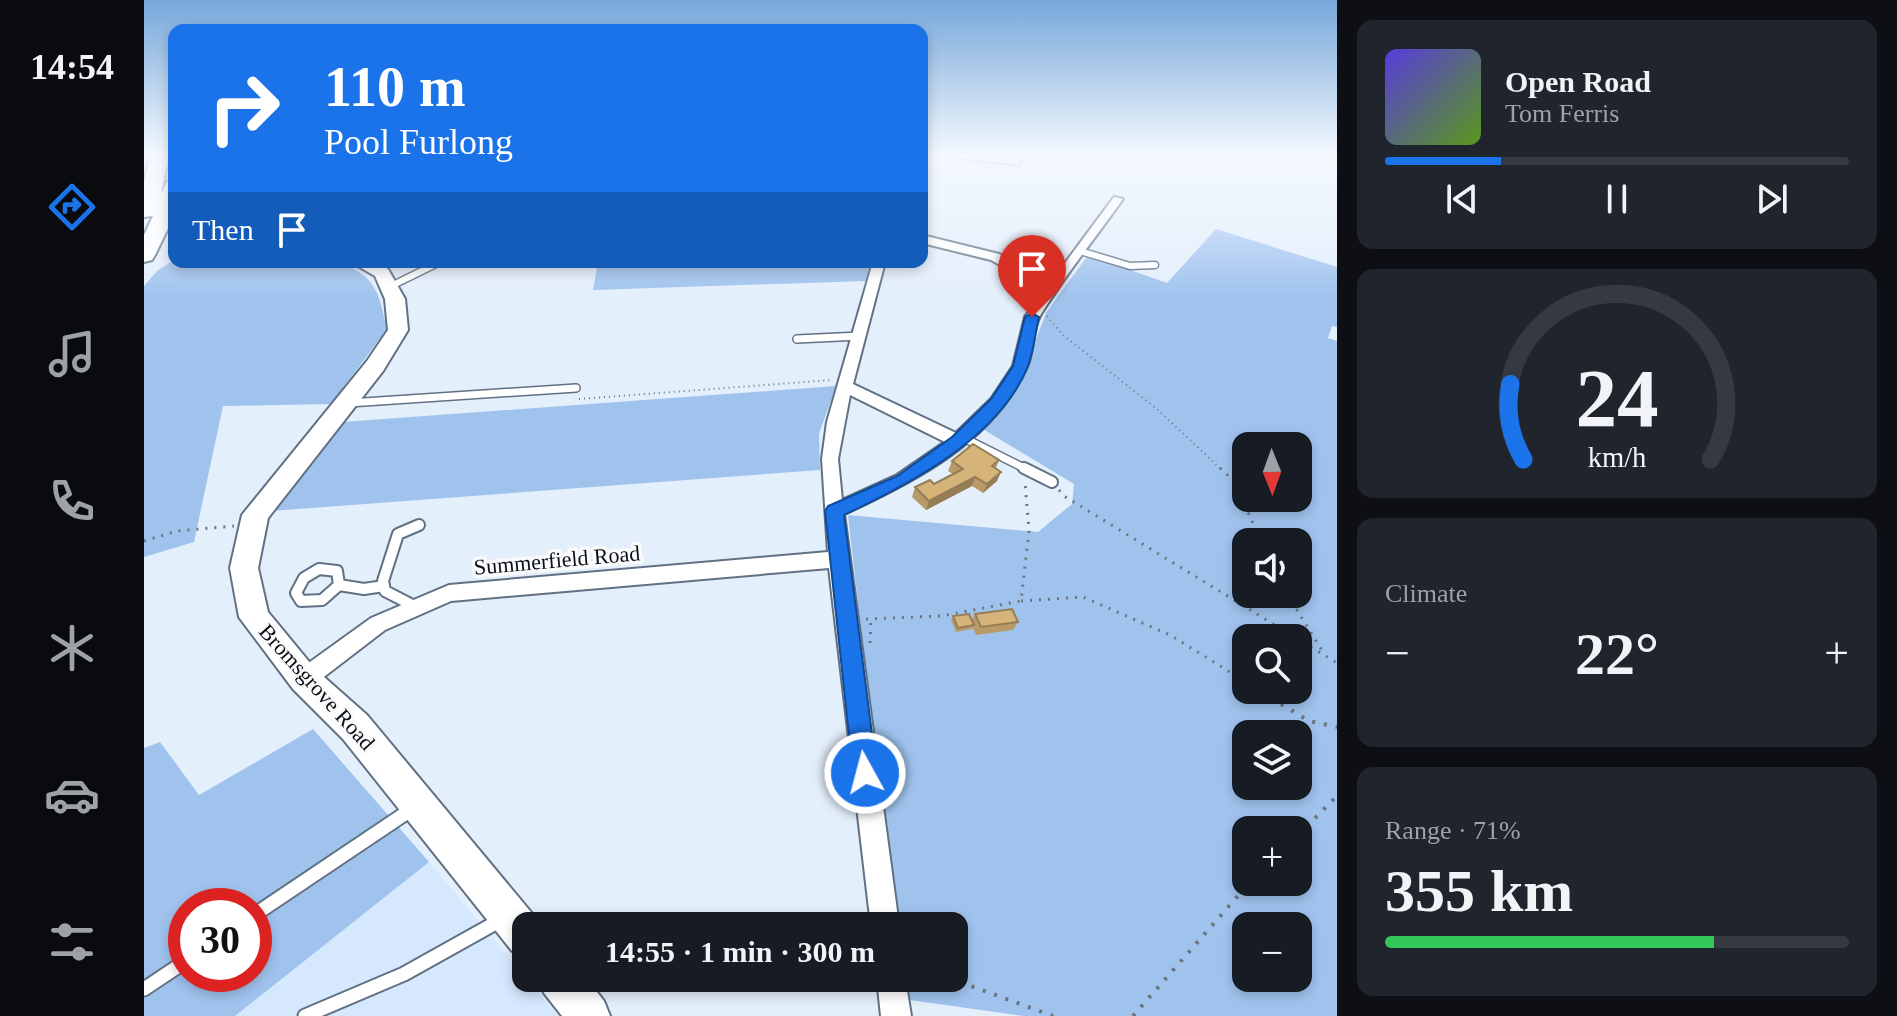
<!DOCTYPE html>
<html lang="en">
<head>
<meta charset="utf-8">
<style>
	:root { --surface:#171b24; --page:#20242c; --text:#f1f3f6; --muted:#9ea1a6; --line:#363941; --accent:#1a73e8 }
	body { margin:0; font-family:Georgia,serif; background:var(--page); color:var(--text); height:100vh; display:flex; flex-direction:column; font-size:30px; white-space:nowrap }
	* { box-sizing:border-box; margin:0 }
	p { font-size:26px; color:var(--muted) }
	.icon { flex:none; width:44px; height:44px; fill:none; stroke:currentColor; stroke-width:2; stroke-linecap:round; stroke-linejoin:round }
	.map { position:relative; flex:1; overflow:hidden }
	.details { display:flex; flex-direction:column; gap:20px; padding:20px; background:#0d0f14; width:560px }
	.details>* { flex:none }
	.banner { position:absolute; left:24px; top:24px; width:760px; height:244px; border-radius:16px; box-shadow:0 4px 12px #0003; background:#1a73e8; color:#fff; overflow:hidden }
	.needle { width:52px; rotate:179deg }
	.fabs { position:absolute; left:1088px; top:432px; display:grid; gap:16px }
	.fabs a { display:grid; place-items:center; width:80px; height:80px; border-radius:16px; background:var(--surface); box-shadow:0 4px 12px #0003; font-size:40px }
	.speed { position:absolute; left:24px; top:888px; display:flex; gap:16px; font-size:40px; font-weight:700; text-align:center }
	.speed>* { display:grid; place-content:center; width:104px; height:104px; border-radius:50%; background:var(--surface); box-shadow:0 4px 12px #0003; line-height:1 }
	.speed .limit { border:12px solid #d22; background:#fff; color:#111 }
	.pin { position:absolute; display:grid; place-items:center; width:68px; height:68px; color:#fff; margin:-82px -34px; border-radius:50% 50% 50% 0; rotate:-45deg; box-shadow:0 0 8px #0007 }
	.pin .icon { rotate:45deg }
	.me { position:absolute; width:88px; margin:-44px; rotate:353deg; stroke-linejoin:round; filter:drop-shadow(0 0 6px #0008) }
	.turn { display:flex; align-items:center; gap:28px; height:168px; padding:0 24px; font-size:36px }
	.turn .icon { width:104px; height:104px; stroke-width:2.5 }
	.turn b { display:block; font-size:56px; line-height:68px }
	.then { display:flex; align-items:center; height:76px; padding:0 24px; background:#0003; gap:16px; font-size:30px }
	.big { font-size:60px; font-weight:600; line-height:1.1 }
	.details .widget { flex:1; display:flex; flex-direction:column; justify-content:center; gap:12px; min-width:0; padding:0 28px; border-radius:16px; background:var(--page) }
	.details .dial { align-items:center; gap:0 }
	.dial svg { height:208px; overflow:visible; fill:none; stroke:var(--line); stroke-width:7; stroke-linecap:round; text-anchor:middle }
	.dial text { fill:var(--text); stroke:none }
	.song { display:flex; align-items:center; gap:24px }
	.cover { width:96px; height:96px; border-radius:12px; background:linear-gradient(135deg,hsl(250 70% 55%),hsl(90 70% 35%)) }
	.played { height:8px; border-radius:4px; background:linear-gradient(90deg,var(--accent) 25%,var(--line) 25%) }
	.keys { display:flex; justify-content:space-around; direction:ltr }
	.heat { display:flex; justify-content:space-between; align-items:center; font-size:44px; direction:ltr }
	.charge { height:12px; border-radius:6px; background:linear-gradient(90deg,#34c759 71%,var(--line) 0) }
	.trip { position:absolute; left:368px; top:912px; width:456px; height:80px; border-radius:16px; background:var(--surface); box-shadow:0 4px 12px #0003; font-weight:600; line-height:80px; text-align:center }
	main { display:flex; flex:1; min-height:0 }
	.tab-bar { display:flex; flex-direction:column; width:144px; justify-content:space-around; align-items:center; background:#090b0e; color:var(--muted) }
	.tab-bar .icon { width:56px; height:56px }
	.tab-bar .selected { color:var(--accent) }
	.tab-bar b { font-size:36px; color:var(--text) }
	.map>svg:first-child { display:block }
</style>
</head>
<body>
<main>
<nav class="tab-bar">
<b>14:54</b>
<svg class="icon selected" aria-label="directions" viewBox="0 0 24 24"><path d="M12 3l9 9-9 9-9-9zM9 14v-3h6M13 9l2 2-2 2"/></svg>
<svg class="icon" aria-label="music" viewBox="0 0 24 24"><path d="M9 18V5l10-2v13"/><circle cx="6" cy="18" r="3"/><circle cx="16" cy="16" r="3"/></svg>
<svg class="icon" aria-label="phone" viewBox="0 0 24 24"><path d="M5 4h4l2 5-3 2q2 4 5 5l2-3 5 2v4C11 20 4 13 5 4z"/></svg>
<svg class="icon" aria-label="climate" viewBox="0 0 24 24"><path d="M12 3v18M4 7l16 10M4 17L20 7"/></svg>
<svg class="icon" aria-label="car" viewBox="0 0 24 24"><path d="M5 17H2v-5l4-1 3-4h7l3 4 3 1v5h-3M9 17h6M6 11h13"/><circle cx="7" cy="17" r="2"/><circle cx="17" cy="17" r="2"/></svg>
<svg class="icon" aria-label="filters" viewBox="0 0 24 24"><path d="M4 7h16M4 17h16"/><circle cx="9" cy="7" r="2"/><circle cx="15" cy="17" r="2"/></svg>
</nav>
<div class="map">
<svg width="1193" height="1016" viewBox="0 0 1193 1016">
	<rect width="100%" height="100%" fill="#e4effc"/>
	<polygon fill="#d6e8fe" points="285,862 414,1016 91,1016"/>
	<g fill="#a0c3ee" fill-rule="evenodd">
		<path d="M1072 229 1193 267V327L1188 326 1184 338 1193 341V1016H880L759 999 757 978H810V926H751L704 515 894 532 928 504 930 484 837 428 875 384 902 313 944 255 1023 283ZM1102 446H1154V498H1102ZM1102 542H1154V594H1102ZM1102 638H1154V690H1102ZM1102 734H1154V786H1102ZM1102 830H1154V882H1102ZM1102 926H1154V978H1102Z"/>
		<path d="M30 260 196 262C233 278 234 291 243 329L187 404 79 406 50 542 0 557V286L14 270Z"/>
		<polygon points="454,262 727,262 722,281 449,290"/>
		<polygon points="692,386 675,434 676,470 127,511 198,422"/>
		<path d="M169 729 285 862 91 1016H0V748L16 742 55 795ZM42 906H110V974H42Z"/>
	</g>
	<g fill="none" stroke-linecap="round" stroke-linejoin="round">
		<g stroke="#617184" stroke-width="9">
			<g id="lane-far3">
				<polyline points="806,154 873,162"/>
				<polyline points="936,251 986,266 1011,265"/>
				<polyline points="245,287 296,262"/>
			</g>
		</g>
		<g stroke="#617184" stroke-width="10">
			<g id="lane-far2">
				<polyline points="653,339 716,336"/>
				<polyline points="205,403 432,388"/>
				<polyline points="818,437 884,470"/>
			</g>
		</g>
		<g stroke="#617184" stroke-width="14">
			<g id="lane-far1">
				<polyline points="880,468 908,482"/>
				<polygon points="175,569 193,571 195,585 178,600 157,601 152,593 160,578"/>
				<polyline points="195,585 220,589 240,586"/>
				<polyline points="272,607 241,591 239,581 254,534 275,525"/>
			</g>
		</g>
		<g stroke="#617184" stroke-width="17">
			<g id="lane">
				<polyline points="110,915 268,809"/>
				<polyline points="0,989 42,961"/>
				<polyline points="161,1016 260,974 355,921"/>
			</g>
		</g>
		<g stroke="#617184" stroke-width="4">
			<g id="street">
				<path d="M970 197 979 199C952 237 922 274 897 314 888 329 890 351 883 367 849 442 770 482 700 514L755 926H727L685 568 307 601 241 630 168 686 160 689 152 686 149 679 152 672 227 618 305 585 684 552 678 459 683 422 729 262H741L709 384 812 433 847 399 869 366 881 317 901 290 847 260 778 243V235L855 254 907 282ZM706 395 801 442 753 475 698 500 694 459Z"/>
				<polygon points="733,978 761,978 767,1016 737,1016"/>
			</g>
		</g>
		<g stroke="#617184" stroke-width="4">
			<g id="secondary">
				<polygon points="207,262 230,262 244,269 261,299 264,330 239,371 124,518 114,568 124,612 171,669 223,715 396,923 398,926 382,926 382,957 368,951 199,739 149,689 95,617 86,568 98,515 223,361 244,330 241,299 231,276"/>
				<polygon points="394,978 442,978 460,1001 466,1016 418,1016 400,993"/>
			</g>
		</g>
		<g stroke="#617184" stroke-width="4">
			<polygon id="highway" points="7,154 25,154 17,194 23,182 30,180 30,216 11,255 8,260 0,262 0,235 9,216 0,217 0,181"/>
		</g>
		<g stroke="#6c747e" stroke-width="2" stroke-dasharray="1 4" stroke-linecap="butt">
			<polyline points="903,316 919,335 1013,409 1078,470"/>
			<polyline points="435,399 687,380"/>
		</g>
		<g stroke="#6c747e" stroke-width="3" stroke-dasharray="2 7" stroke-linecap="butt">
			<polyline points="1076,468 1091,482 1117,542"/>
			<polyline points="915,490 920,496 1193,663"/>
			<polyline points="0,541 33,531 90,526"/>
			<polyline points="1143,594 1179,652"/>
			<polyline points="877,601 939,597 1026,635 1102,682"/>
			<polyline points="722,619 797,616 877,601 885,531 881,482"/>
			<polyline points="726,643 727,619"/>
			<polyline points="1114,690 1140,706"/>
		</g>
		<g stroke="#6c747e" stroke-width="4" stroke-dasharray="3 9" stroke-linecap="butt">
			<polyline points="1137,704 1165,721 1193,727"/>
			<polyline points="1154,835 1193,796"/>
			<polyline points="805,978 909,1016"/>
			<polyline points="989,1016 1106,882"/>
		</g>
		<use href="#lane-far3" stroke="#fff" stroke-width="6"/>
		<use href="#lane-far2" stroke="#fff" stroke-width="7"/>
		<use href="#lane-far1" stroke="#fff" stroke-width="10"/>
		<use href="#lane" stroke="#fff" stroke-width="13"/>
		<use href="#street" fill="#fff" fill-rule="evenodd"/>
		<use href="#secondary" fill="#fff" fill-rule="evenodd"/>
		<use href="#highway" fill="#fff" fill-rule="evenodd"/>
	</g>
	<g fill="#b79a68">
		<polygon points="855,460 852,468 853,481 839,493 828,486 782,510 768,497 771,487 790,484 809,474 804,471 808,461"/>
		<polygon points="831,614 874,622 869,630 832,635 829,628 828,629 812,632 807,620 809,616 828,620"/>
	</g>
	<g fill="#957d55">
		<polygon points="857,472 853,481 839,493 843,484"/>
		<polygon points="831,477 828,486 782,510 785,501"/>
	</g>
	<g fill="#d5b379" stroke="#957d55" stroke-width="2">
		<polygon points="829,444 855,460 848,466 857,472 843,484 831,477 785,501 771,487 786,480 790,484 819,469 808,461"/>
		<polygon points="868,609 874,622 837,627 831,614"/>
		<polygon points="825,614 830,625 814,628 809,616"/>
	</g>
	<linearGradient id="sky" x2="0" y2="1"><stop stop-color="#76a7da"/><stop offset="0.52" stop-color="#f3f8fe"/><stop offset="1" stop-color="#f3f8fe" stop-opacity="0"/></linearGradient>
	<rect width="1193" height="297" fill="url(#sky)"/>
	<path fill="#1a73e8" stroke="#114b97" stroke-width="2" d="M888 313 895 317C891 333 890 351 884 366 855 438 766 484 700 515L733 773 730 782 721 785 713 782 709 773 681 511 684 506 753 476 808 437 847 399 869 366 881 317Z"/>
	<g text-anchor="middle" dominant-baseline="central" stroke-width="7" stroke-linejoin="round" paint-order="stroke">
		<g font-size="22" fill="#090f17" stroke="#fbfbfb">
			<text transform="translate(413 560) rotate(-5)">Summerfield Road</text>
			<text transform="translate(173 687) rotate(48)">Bromsgrove Road</text>
		</g>
	</g>
</svg>
<div class="fabs">
<a><svg class="needle" viewBox="-14 -14 28 28"><path d="M0-13l5 13h-10z" fill="#e53935"/><path d="M0 13l5-13h-10z" fill="#9ea1a6"/></svg></a>
<a><svg class="icon" aria-label="sound" viewBox="0 0 24 24"><path d="M4 9h4l5-4v14l-5-4H4zM17 9q2 3 0 6"/></svg></a>
<a><svg class="icon" aria-label="search" viewBox="0 0 24 24"><circle cx="10" cy="10" r="6"/><path d="M15 15l6 6"/></svg></a>
<a><svg class="icon" aria-label="layers" viewBox="0 0 24 24"><path d="M12 4l9 5-9 5-9-5zM3 14l9 5 9-5"/></svg></a>
<a>+</a>
<a>−</a>
</div>
<div class="speed"><div class="limit">30</div></div>
<div class="pin" style="left:888px;top:317px;background:#d93025"><svg class="icon" aria-label="arrive" viewBox="0 0 24 24"><path d="M6 21V4h12l-3 4 3 4H6"/></svg></div>
<svg class="me" style="left:721px;top:773px" viewBox="-20 -20 40 40"><circle r="17" fill="#1a73e8" stroke="#fff" stroke-width="3"/><path d="M0-11L8 9 0 5-8 9z" fill="#fff"/></svg>
<div class="trip">14:55 · 1 min · 300 m</div>
<div class="banner">
<div class="turn"><svg class="icon" aria-label="right" viewBox="0 0 24 24"><path d="M7 20v-9h11M14 6l5 5-5 5"/></svg><div><b>110 m</b>Pool Furlong</div></div>
<div class="then">Then<svg class="icon" aria-label="arrive" viewBox="0 0 24 24"><path d="M6 21V4h12l-3 4 3 4H6"/></svg></div>
</div>
</div>
<section class="details">
<div class="widget">
<div class="song"><i class="cover"></i><div><b>Open Road</b><p>Tom Ferris</p></div></div>
<div class="played"></div>
<div class="keys"><svg class="icon" aria-label="previous" viewBox="0 0 24 24"><path d="M18 5L8 12l10 7zM5 5v14"/></svg><svg class="icon" aria-label="pause" viewBox="0 0 24 24"><path d="M8 5v14M16 5v14"/></svg><svg class="icon" aria-label="next" viewBox="0 0 24 24"><path d="M6 5l10 7-10 7zM19 5v14"/></svg></div>
</div>
<div class="widget dial"><svg viewBox="0 0 100 80">
<path d="M14 69A42 42 0 1 1 86 69"/>
<path d="M14 69A42 42 0 0 1 9 40" stroke="#1a73e8"/>
<text x="50" y="56" font-size="32" font-weight="700">24</text>
<text x="50" y="72" font-size="11">km/h</text>
</svg></div>
<div class="widget"><p>Climate</p>
<div class="heat"><a>−</a><b class="big">22°</b><a>+</a></div>
</div>
<div class="widget"><p>Range · 71%</p><b class="big">355 km</b><div class="charge"></div></div>
</section>
</main>
</body>
</html>
